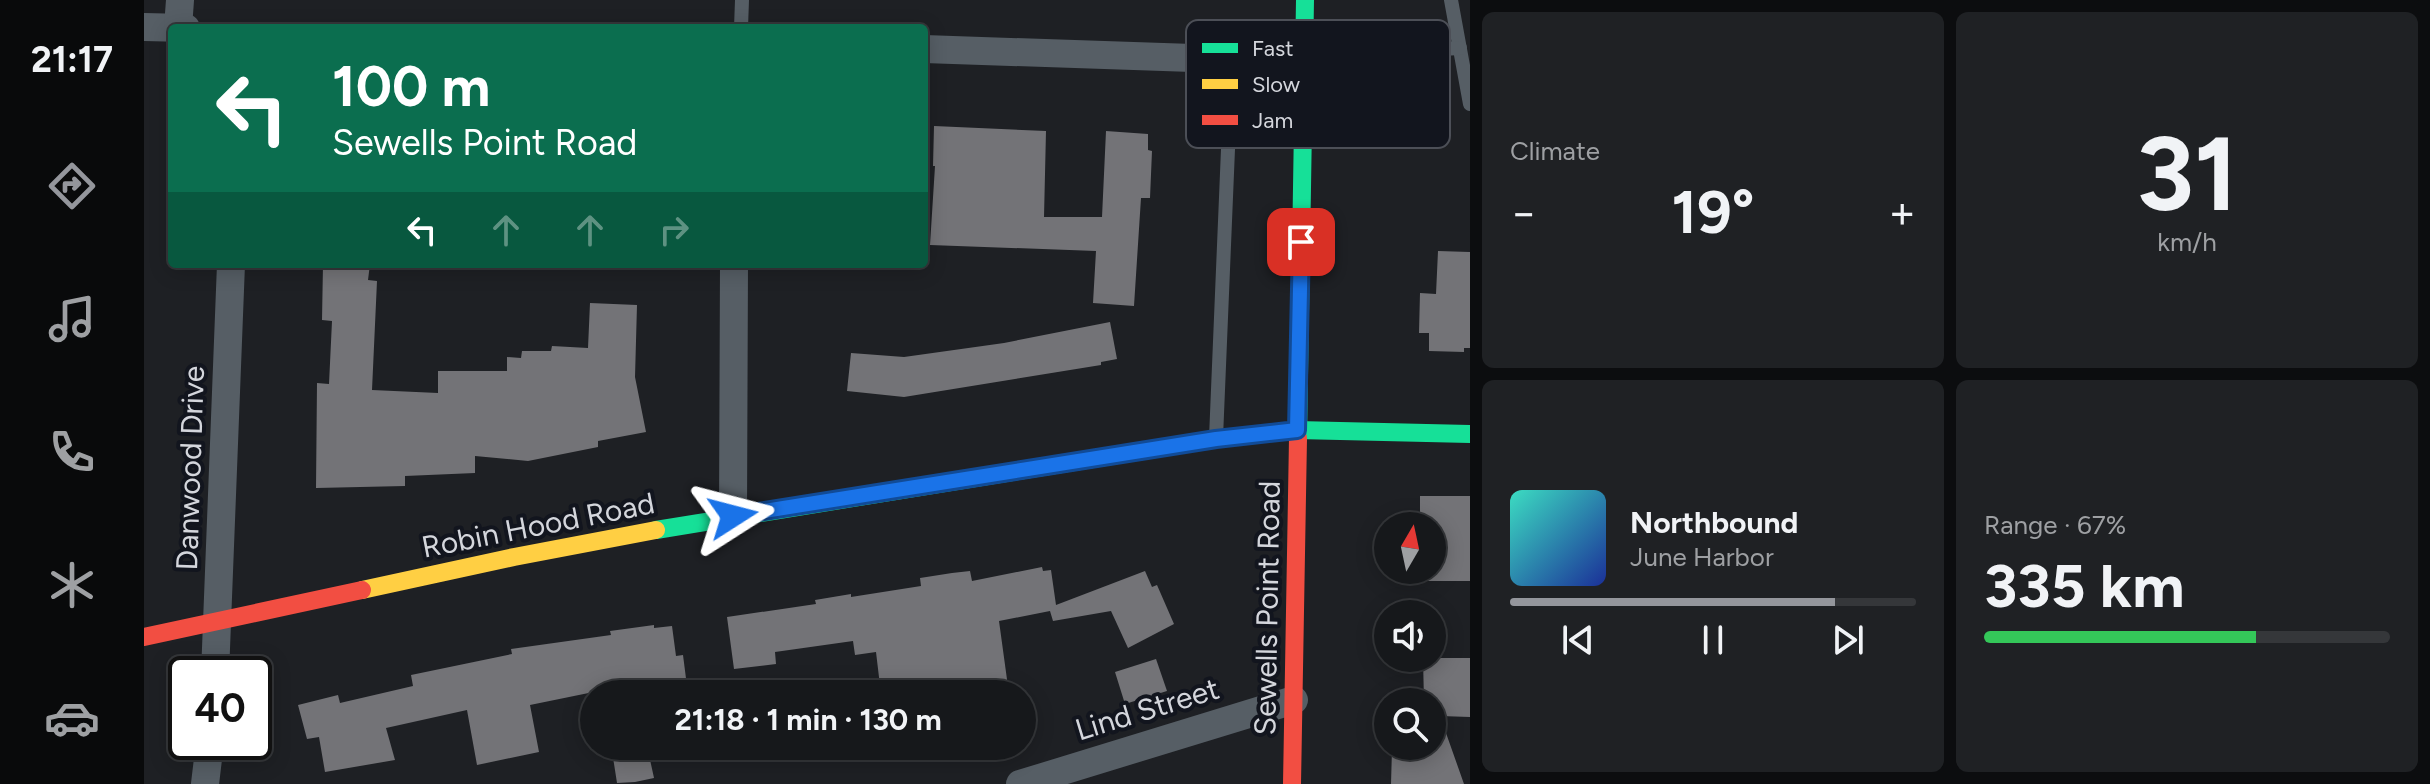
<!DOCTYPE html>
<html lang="en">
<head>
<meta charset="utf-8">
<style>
	:root { --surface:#16181b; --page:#1f2124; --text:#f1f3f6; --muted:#9ea0a3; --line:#35373a; --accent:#94969c }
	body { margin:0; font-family:Figtree,sans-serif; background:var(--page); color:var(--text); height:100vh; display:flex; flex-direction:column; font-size:30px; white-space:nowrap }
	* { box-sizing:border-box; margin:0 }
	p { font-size:26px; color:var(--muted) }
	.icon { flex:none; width:44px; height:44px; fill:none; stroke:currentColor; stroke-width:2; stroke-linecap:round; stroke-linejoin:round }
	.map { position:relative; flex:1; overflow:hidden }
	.side { display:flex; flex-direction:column; gap:12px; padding:12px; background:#0c0d0f; width:960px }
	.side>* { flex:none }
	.top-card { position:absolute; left:24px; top:24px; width:760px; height:244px; border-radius:8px; box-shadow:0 4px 20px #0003,0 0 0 2px var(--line); background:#0b6e4f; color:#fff; overflow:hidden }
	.needle { width:52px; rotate:9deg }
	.buttons { position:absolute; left:1230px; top:512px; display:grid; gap:16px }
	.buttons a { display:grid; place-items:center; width:72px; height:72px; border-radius:50%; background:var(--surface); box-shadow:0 4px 20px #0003,0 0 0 2px var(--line); font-size:40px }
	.speed { position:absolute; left:24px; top:656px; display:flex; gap:16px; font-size:40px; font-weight:700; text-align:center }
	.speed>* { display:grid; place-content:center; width:104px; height:104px; border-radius:50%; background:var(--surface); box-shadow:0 4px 20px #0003,0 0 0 2px var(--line); line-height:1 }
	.speed .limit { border:4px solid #111; border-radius:12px; background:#fff; color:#111 }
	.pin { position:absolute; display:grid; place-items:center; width:68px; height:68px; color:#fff; margin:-34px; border-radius:16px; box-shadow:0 4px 12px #0006 }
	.me { position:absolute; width:88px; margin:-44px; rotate:81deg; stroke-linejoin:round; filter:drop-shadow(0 0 6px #0008) }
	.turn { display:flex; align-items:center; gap:28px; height:168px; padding:0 32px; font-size:36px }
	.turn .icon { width:104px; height:104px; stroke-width:2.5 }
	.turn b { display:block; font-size:56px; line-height:68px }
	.lanes { display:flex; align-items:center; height:76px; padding:0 32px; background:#0003; justify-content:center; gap:40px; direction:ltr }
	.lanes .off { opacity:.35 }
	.big { font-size:60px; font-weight:700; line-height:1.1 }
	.side .widget { flex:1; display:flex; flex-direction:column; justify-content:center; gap:12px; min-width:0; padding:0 28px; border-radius:12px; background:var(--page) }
	.side .dial { align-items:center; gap:0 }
	.dial b { font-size:104px; line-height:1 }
	.song { display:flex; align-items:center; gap:24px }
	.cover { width:96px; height:96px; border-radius:12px; background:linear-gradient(135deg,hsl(170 70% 55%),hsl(230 70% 35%)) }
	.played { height:8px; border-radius:4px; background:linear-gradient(90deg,var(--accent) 80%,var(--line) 80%) }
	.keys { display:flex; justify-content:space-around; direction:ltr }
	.heat { display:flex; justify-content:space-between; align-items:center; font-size:44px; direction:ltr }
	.charge { height:12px; border-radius:6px; background:linear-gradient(90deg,#34c759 67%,var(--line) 0) }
	.side .tiles { flex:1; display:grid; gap:12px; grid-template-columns:repeat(2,1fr) }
	.trip { position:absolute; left:436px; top:680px; width:456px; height:80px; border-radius:40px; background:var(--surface); box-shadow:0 4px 20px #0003,0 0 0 2px var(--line); font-weight:700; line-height:80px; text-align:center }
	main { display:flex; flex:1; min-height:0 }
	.tabs { display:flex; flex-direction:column; width:144px; justify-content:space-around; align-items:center; background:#090a0b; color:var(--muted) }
	.tabs .icon { width:56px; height:56px }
	.tabs .current { color:var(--accent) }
	.tabs b { font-size:36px; color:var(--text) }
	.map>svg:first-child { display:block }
</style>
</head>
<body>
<main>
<nav class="tabs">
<b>21:17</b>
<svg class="icon current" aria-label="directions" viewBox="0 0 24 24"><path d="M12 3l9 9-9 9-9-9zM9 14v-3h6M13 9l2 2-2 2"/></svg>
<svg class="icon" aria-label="music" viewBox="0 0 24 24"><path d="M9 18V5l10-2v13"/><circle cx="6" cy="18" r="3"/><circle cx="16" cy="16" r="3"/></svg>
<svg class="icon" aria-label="phone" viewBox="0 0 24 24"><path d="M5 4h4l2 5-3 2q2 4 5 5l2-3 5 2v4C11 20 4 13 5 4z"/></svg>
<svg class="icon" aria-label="climate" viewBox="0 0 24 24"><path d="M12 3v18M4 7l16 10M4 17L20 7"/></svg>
<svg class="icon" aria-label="car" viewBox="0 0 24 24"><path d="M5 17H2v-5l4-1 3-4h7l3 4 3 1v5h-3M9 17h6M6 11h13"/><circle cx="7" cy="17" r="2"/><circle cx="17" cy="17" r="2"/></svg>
</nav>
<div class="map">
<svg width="1326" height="784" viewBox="0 0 1326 784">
	<rect width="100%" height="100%" fill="#1e2024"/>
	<g fill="#737377">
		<polygon points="790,126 902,131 900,217 958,217 962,131 1004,134 1004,150 1008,151 1006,198 997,198 990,306 949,303 952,251 786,245 791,166 789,166"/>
		<polygon points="1294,251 1326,252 1326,348 1320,348 1320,352 1285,351 1285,333 1275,333 1276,293 1292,294"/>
		<polygon points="179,264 226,264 224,280 233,281 228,390 294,393 294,371 363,371 363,357 377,358 378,351 407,351 408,346 444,348 446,303 493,305 491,377 502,432 454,441 454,447 384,461 331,456 331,473 261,476 261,486 172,488 173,383 185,384 188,321 178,320"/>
		<polygon points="966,322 973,359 957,362 957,365 760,397 703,391 707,353 760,357 860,343"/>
		<polygon points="1276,496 1326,496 1326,581 1275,581 1276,570 1288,570 1288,526 1276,526"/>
		<polygon points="898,567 899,571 907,570 912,605 1001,571 1008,587 1013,585 1030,624 984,648 967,611 909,621 906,611 855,621 865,694 779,694 779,689 737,694 732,652 711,655 709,641 631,652 632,664 590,669 583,617 672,604 671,600 707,594 707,597 777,586 776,578 808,573 826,571 828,581"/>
		<polygon points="510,625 510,628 528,626 532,656 539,655 544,694 476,694 474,687 386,705 395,752 333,765 323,710 242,728 251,760 181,772 175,737 163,739 154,705 194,695 196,703 269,686 267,675 368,654 367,649 467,635 466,631"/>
		<polygon points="1279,658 1326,658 1326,717 1296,716 1320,784 1247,784 1248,749 1278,752 1278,746 1288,746 1288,702 1280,702"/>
		<polygon points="1012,659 1023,691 981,704 971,672"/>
		<polygon points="503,746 510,778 491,782 473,783 468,751"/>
	</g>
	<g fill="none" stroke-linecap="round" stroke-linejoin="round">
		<g stroke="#565e65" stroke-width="14">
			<polyline points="1307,0 1326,104"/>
			<polyline points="597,28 598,0"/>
			<polyline points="1164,56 1316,48"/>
			<polyline points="1072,438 1084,149 1078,59"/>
		</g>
		<g stroke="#565e65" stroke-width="28">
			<polyline points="0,27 42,28"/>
			<polyline points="34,28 36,0"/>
			<polyline points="780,49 1078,59 1160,56"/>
			<polyline points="589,516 590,264"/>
			<polyline points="71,674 87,264"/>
			<polyline points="61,784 66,742"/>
			<polyline points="876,784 1150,700"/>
		</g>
		<g stroke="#16e098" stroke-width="18">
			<polyline points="1154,438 1161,0"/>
			<polyline points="512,530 1072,439 1153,430 1326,434"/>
		</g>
		<polyline stroke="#ffcf43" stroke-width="18" points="218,590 370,557 512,530"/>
		<g stroke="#f24e42" stroke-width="18">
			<polyline points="0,637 218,590"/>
			<polyline points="1148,784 1154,438"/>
		</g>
	</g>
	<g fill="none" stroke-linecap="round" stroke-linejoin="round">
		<g stroke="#114b97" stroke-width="20">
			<polyline id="route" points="589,516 1072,439 1153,430 1157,242"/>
		</g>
		<use href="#route" stroke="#1a73e8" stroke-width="14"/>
	</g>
	<g text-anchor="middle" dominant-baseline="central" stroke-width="8" stroke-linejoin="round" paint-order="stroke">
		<g font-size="30" fill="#d4d6dc" stroke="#12151e">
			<text transform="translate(46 468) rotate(-88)">Danwood Drive</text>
			<text transform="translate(394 525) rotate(-11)">Robin Hood Road</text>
			<text transform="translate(1123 608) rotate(-89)">Sewells Point Road</text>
			<text transform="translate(1003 709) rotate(-17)">Lind Street</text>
		</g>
	</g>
	<rect x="1042" y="20" width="264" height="128" rx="12" fill="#12151e" stroke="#4c4f57" stroke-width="2"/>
	<rect x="1058" y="43" width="36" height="10" fill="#16e098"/>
	<rect x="1058" y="79" width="36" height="10" fill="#ffcf43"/>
	<rect x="1058" y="115" width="36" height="10" fill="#f24e42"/>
	<g font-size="22" fill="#d4d6dc">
		<text x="1108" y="56">Fast</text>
		<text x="1108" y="92">Slow</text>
		<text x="1108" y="128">Jam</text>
	</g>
</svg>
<div class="buttons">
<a><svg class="needle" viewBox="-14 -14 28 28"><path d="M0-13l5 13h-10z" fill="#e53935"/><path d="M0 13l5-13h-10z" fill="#9ea0a3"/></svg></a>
<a><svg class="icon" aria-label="sound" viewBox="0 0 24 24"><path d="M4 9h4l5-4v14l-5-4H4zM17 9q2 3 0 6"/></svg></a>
<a><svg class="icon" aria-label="search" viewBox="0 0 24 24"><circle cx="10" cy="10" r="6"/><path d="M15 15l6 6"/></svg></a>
</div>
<div class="speed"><div class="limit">40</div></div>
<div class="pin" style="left:1157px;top:242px;background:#d93025"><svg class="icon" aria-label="arrive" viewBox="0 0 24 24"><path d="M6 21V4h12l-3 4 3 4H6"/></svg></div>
<svg class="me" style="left:589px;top:516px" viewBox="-20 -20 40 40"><path d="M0-17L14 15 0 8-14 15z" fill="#1a73e8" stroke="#fff" stroke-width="4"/></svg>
<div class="trip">21:18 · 1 min · 130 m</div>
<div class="top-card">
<div class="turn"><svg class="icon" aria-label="left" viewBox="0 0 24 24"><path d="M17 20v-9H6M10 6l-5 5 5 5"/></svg><div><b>100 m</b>Sewells Point Road</div></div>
<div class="lanes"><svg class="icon" aria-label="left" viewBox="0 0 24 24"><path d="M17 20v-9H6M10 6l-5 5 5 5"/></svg><svg class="icon off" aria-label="ahead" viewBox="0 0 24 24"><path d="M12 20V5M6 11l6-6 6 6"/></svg><svg class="icon off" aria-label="ahead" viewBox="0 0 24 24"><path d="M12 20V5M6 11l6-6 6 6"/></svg><svg class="icon off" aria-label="right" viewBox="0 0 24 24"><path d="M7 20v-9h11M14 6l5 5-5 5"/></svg></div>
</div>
</div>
<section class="side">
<div class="tiles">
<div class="widget"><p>Climate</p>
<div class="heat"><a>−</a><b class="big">19°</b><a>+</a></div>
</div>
<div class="widget dial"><b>31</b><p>km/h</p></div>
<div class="widget">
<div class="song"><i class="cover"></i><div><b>Northbound</b><p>June Harbor</p></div></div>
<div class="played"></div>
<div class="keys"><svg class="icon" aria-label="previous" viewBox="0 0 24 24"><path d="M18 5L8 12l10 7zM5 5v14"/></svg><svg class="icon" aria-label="pause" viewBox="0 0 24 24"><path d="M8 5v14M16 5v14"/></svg><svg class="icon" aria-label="next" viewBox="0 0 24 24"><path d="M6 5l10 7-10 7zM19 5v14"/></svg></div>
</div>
<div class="widget"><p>Range · 67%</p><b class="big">335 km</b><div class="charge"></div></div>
</div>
</section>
</main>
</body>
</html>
